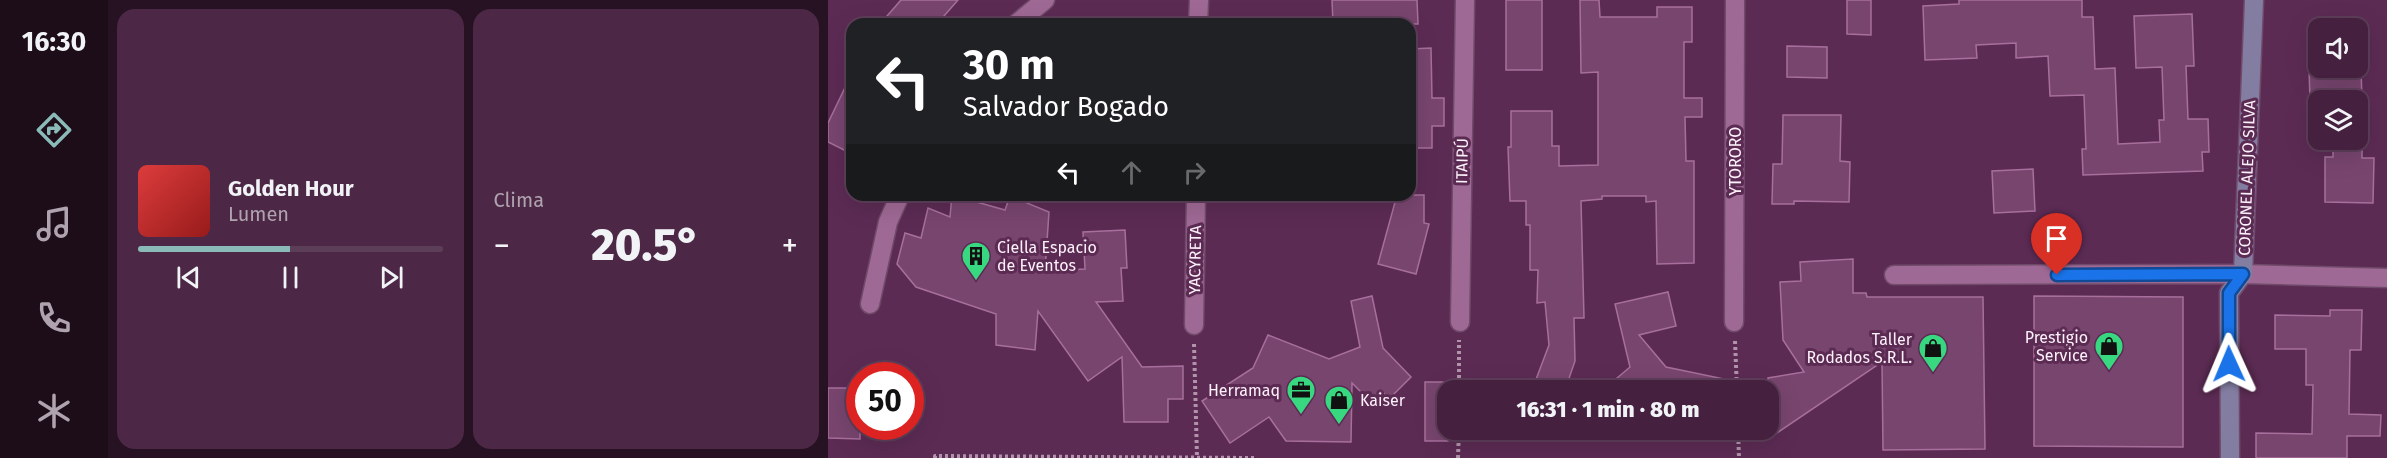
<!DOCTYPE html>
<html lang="es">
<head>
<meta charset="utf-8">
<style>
	:root { --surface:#45203f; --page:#4c2846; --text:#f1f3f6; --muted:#b0a3b0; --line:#5d3e59; --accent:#8bbbb9 }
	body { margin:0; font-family:"Fira Sans",sans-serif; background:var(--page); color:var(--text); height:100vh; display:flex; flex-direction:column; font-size:22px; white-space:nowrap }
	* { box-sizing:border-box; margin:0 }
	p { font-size:20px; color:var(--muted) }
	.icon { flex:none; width:33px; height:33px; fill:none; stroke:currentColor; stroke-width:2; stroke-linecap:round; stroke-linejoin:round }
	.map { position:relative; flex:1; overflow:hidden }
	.details { display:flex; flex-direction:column; gap:9px; padding:9px; background:#261223; width:720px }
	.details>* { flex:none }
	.guide { position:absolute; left:18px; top:18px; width:570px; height:183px; border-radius:18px; box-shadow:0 6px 24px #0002,0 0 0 2px var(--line); background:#202124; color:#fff; overflow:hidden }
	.fabs { position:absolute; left:1480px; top:18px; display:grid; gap:12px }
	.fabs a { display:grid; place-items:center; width:60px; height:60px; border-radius:12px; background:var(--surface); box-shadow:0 6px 24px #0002,0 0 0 2px var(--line); font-size:30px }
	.speed { position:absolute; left:18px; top:362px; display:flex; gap:12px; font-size:30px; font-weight:700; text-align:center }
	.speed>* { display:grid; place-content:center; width:78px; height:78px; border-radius:50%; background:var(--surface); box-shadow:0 6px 24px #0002,0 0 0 2px var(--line); line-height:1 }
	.speed .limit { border:9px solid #d22; background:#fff; color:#111 }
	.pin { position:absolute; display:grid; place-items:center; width:51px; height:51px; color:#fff; margin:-62px -26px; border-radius:50% 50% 50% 0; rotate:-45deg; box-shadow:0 0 6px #0007 }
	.pin .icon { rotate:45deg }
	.me { position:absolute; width:66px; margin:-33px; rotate:359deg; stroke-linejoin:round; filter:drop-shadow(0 0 4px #0008) }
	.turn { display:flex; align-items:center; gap:21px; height:126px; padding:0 18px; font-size:27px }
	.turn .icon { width:78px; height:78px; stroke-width:2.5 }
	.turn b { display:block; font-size:42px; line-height:51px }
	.lanes { display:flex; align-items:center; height:57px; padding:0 18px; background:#0003; justify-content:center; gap:30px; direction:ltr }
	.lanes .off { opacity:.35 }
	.big { font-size:45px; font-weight:800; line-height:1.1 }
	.details .tile { flex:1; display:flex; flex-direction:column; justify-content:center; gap:9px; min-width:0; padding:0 21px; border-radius:18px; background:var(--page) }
	.song { display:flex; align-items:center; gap:18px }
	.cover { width:72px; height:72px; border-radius:9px; background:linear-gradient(135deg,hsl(0 70% 55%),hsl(0 70% 35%)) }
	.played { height:6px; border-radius:3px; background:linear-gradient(90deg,var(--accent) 50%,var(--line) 50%) }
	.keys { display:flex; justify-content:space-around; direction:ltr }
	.heat { display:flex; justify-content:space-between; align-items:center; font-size:33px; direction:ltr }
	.details .tiles { flex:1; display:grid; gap:9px; grid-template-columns:repeat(2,1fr) }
	.trip { position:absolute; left:609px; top:380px; width:342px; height:60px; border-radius:18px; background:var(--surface); box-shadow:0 6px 24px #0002,0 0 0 2px var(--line); font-weight:800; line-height:60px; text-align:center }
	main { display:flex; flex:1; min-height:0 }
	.tabs { display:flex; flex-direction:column; width:108px; justify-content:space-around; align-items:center; background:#1c0d19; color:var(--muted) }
	.tabs .icon { width:42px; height:42px }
	.tabs .current { color:var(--accent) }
	.tabs b { font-size:27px; color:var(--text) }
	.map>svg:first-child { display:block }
</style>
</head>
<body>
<main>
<nav class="tabs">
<b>16:30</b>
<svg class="icon current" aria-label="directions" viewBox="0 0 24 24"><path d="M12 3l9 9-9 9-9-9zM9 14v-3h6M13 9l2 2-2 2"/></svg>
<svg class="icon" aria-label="music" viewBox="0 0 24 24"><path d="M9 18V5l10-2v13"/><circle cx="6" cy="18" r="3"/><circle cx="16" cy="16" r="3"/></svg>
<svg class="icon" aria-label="phone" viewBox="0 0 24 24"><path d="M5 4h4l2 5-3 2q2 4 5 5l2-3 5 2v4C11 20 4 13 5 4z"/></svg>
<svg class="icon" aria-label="climate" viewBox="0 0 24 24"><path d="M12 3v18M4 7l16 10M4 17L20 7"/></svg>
</nav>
<section class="details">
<div class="tiles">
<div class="tile">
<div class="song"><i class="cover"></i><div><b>Golden Hour</b><p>Lumen</p></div></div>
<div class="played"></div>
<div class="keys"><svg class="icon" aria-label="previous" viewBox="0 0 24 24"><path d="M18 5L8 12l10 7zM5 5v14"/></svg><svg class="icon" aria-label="pause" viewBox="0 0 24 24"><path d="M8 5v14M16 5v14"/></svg><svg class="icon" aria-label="next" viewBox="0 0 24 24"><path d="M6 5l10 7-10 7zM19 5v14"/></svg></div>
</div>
<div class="tile"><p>Clima</p>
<div class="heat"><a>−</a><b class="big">20.5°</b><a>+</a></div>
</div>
</div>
</section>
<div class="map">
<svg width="1559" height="458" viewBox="0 0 1559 458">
	<rect width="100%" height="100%" fill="#5c2b54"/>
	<g fill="#78456f" stroke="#a7709c" stroke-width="1.5">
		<polygon points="73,0 130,0 109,24 52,24"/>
		<polygon points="504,0 589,0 590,24 505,24"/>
		<rect x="678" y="0" width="36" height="70"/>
		<polygon points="752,0 771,0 772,17 829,17 829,7 864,7 864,42 856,42 856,98 874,98 874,117 857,117 858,161 866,161 866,263 829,264 828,201 818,202 818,196 774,196 774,199 753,201 756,318 746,318 747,361 737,390 704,390 721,345 717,302 709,303 710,270 702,270 702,225 698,225 698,201 682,201 680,147 683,147 683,111 724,111 724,146 731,146 731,166 770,165 770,72 753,73"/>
		<polygon points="1019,0 1043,0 1043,35 1019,34"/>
		<polygon points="1131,0 1254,0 1254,17 1265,17 1267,69 1287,68 1290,144 1332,142 1331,120 1336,120 1334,67 1308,68 1306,16 1364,14 1366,66 1358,66 1360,119 1380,119 1381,152 1374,152 1375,171 1255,175 1254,149 1258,149 1256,95 1222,96 1220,56 1188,58 1188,43 1148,45 1149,58 1097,60 1095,6 1131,4"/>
		<polygon points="959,46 999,47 999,78 959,77"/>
		<polygon points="603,48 604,98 616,98 616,126 604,126 604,148 582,148 582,49"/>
		<polygon points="1481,68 1533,68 1534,100 1482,100"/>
		<polygon points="24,73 24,154 0,142 0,123"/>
		<polygon points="955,115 1013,115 1012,161 1022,162 1021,202 966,201 966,204 944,204 945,164 954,164"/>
		<polygon points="1505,140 1534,140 1534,158 1546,158 1545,203 1497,202 1497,157 1505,157"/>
		<polygon points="1205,169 1207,211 1166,213 1164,171"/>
		<polygon points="124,195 177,210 182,196 221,212 217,271 257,269 255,232 297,230 299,268 293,268 295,301 268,302 314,367 355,366 355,399 340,399 340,422 296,422 294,357 260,381 210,311 207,350 168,345 168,314 88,287 69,264 77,233 93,238 100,208 122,217"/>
		<polygon points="569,195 596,195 596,223 601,224 588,274 550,264"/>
		<polygon points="1025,259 1025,293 1038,293 1039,297 1155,297 1157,449 1055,450 1054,362 940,439 940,378 976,372 955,340 952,282 973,281 972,262"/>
		<polygon points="840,292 848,326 811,335 838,367 906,381 905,390 775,390 802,367 787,304"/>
		<polygon points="544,296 555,348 583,377 561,399 554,391 543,402 524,383 523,442 458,441 441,417 402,443 374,401 425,368 440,335 501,359 532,347 523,301"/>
		<polygon points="1206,296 1355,297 1355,447 1206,446"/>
		<polygon points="1502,310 1534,310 1533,350 1522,350 1521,414 1553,415 1552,436 1519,436 1519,458 1428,458 1428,433 1484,434 1485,385 1478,385 1478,349 1447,349 1447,315 1502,316"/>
		<rect x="597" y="382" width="23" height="59"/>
		<polygon points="0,388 32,388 32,439 0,438"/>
	</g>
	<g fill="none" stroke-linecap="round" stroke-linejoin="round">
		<g stroke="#704a6a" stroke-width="21">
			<g id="minor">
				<polyline points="188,24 217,0"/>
				<polyline points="370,24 371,0"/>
				<polyline points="1066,275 1415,274 1559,278"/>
				<polyline points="42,304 60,222 72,195"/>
				<polyline points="632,322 637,0"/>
				<polyline points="906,322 907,0"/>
				<polyline points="366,325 368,195"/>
			</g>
		</g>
		<g stroke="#704a6a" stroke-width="21">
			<polyline id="secondary" points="1402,458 1401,293 1415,274 1426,0"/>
		</g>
		<g stroke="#b193ab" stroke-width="4" stroke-dasharray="3 3" stroke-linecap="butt">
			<polyline points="907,341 909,390"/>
			<polyline points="366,344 369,457"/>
			<polyline points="631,390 631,340"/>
			<polyline points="910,429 911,458"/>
			<polyline points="107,458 107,456 427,458"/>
			<polyline points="630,458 631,429"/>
		</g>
		<use href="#minor" stroke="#9f6995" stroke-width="18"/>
		<use href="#secondary" stroke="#837da2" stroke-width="18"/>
	</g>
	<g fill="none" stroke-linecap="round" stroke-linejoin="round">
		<g stroke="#114b97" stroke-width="15">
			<polyline id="route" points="1229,275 1415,274 1401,293 1401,364"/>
		</g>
		<use href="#route" stroke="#1a73e8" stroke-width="10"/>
	</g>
	<defs>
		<g id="building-pin" transform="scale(1.5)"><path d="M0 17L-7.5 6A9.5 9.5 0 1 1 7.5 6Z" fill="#37d880" stroke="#5c2b54"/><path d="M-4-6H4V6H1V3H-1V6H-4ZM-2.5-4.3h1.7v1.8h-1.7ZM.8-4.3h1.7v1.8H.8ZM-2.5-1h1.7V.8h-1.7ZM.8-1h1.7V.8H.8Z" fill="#111"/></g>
		<g id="shop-pin" transform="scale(1.5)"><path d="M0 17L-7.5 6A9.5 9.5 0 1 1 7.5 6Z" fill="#37d880" stroke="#5c2b54"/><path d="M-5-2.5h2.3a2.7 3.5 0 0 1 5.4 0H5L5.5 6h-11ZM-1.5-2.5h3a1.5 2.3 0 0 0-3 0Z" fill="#111"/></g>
		<g id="office-pin" transform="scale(1.5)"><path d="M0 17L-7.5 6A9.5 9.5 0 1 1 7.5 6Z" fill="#37d880" stroke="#5c2b54"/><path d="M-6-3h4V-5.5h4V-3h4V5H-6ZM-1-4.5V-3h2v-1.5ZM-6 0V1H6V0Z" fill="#111"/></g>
	</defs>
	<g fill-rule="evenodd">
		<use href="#building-pin" x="148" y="256"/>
		<use href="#shop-pin" x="1281" y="346"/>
		<use href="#shop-pin" x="1105" y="348"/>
		<use href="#office-pin" x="473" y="390"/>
		<use href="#shop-pin" x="511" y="400"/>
	</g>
	<g text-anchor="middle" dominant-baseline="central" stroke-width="6" stroke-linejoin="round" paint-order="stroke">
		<g font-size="16" fill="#fdf1fa" stroke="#5c2b54">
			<text transform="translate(634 161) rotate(-89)">ITAIPÚ</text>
			<text transform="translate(907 161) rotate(-90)">YTORORO</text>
			<text transform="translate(1419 178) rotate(-88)">CORONEL ALEJO SILVA</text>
			<text transform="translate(367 260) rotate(-89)">YACYRETA</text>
		</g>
		<g font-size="16" fill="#fdf1fa" stroke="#5c2b54" text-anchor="end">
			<text x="169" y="247" text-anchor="start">Ciella Espacio<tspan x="169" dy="18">de Eventos</tspan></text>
			<text x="1260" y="337">Prestigio<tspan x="1260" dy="18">Service</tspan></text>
			<text x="1084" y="339">Taller<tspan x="1084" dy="18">Rodados S.R.L.</tspan></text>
			<text x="452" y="390">Herramaq</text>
			<text x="532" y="400" text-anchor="start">Kaiser</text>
		</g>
	</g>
</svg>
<div class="fabs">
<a><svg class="icon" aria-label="sound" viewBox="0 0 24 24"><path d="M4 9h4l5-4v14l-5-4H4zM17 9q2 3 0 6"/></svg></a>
<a><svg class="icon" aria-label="layers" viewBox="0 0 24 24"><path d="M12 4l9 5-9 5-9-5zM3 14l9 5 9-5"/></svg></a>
</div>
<div class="speed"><div class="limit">50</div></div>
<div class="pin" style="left:1229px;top:275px;background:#d93025"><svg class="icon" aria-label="arrive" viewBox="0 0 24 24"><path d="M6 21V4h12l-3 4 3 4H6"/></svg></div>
<svg class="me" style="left:1401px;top:364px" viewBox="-20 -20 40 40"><path d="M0-17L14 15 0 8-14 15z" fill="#1a73e8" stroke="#fff" stroke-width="4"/></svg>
<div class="trip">16:31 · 1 min · 80 m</div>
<div class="guide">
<div class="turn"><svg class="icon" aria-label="left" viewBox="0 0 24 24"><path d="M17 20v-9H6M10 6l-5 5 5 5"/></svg><div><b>30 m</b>Salvador Bogado</div></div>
<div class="lanes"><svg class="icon" aria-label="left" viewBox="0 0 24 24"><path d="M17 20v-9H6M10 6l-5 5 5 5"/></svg><svg class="icon off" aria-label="ahead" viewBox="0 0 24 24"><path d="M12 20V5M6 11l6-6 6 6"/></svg><svg class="icon off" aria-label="right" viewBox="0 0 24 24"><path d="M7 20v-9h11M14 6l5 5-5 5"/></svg></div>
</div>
</div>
</main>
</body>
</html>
